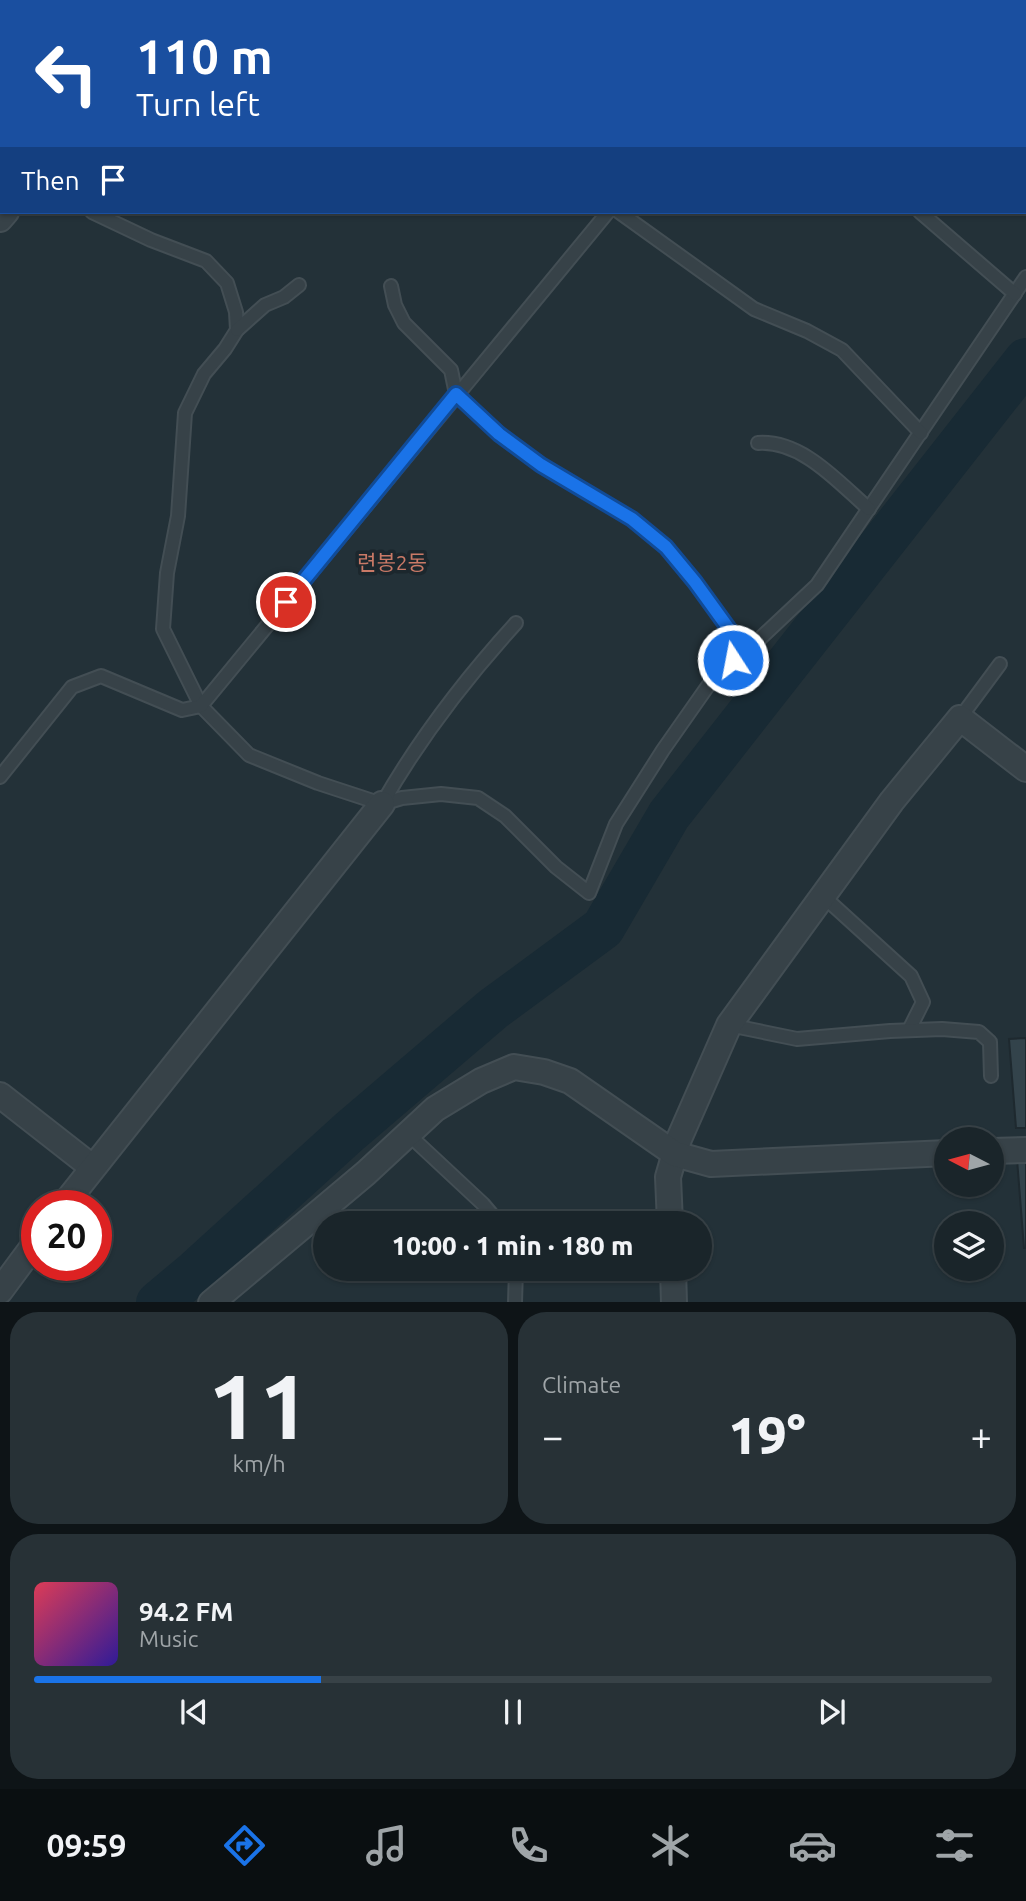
<!DOCTYPE html>
<html lang="en">
<head>
<meta charset="utf-8">
<style>
	:root { --surface:#1a252a; --page:#273136; --text:#f1f3f6; --muted:#9fa5a8; --line:#384247; --accent:#1a73e8 }
	body { margin:0; font-family:Ubuntu,"Noto Sans KR",sans-serif; background:var(--page); color:var(--text); height:100vh; display:flex; flex-direction:column; font-size:26px; white-space:nowrap }
	* { box-sizing:border-box; margin:0 }
	p { font-size:23px; color:var(--muted) }
	.icon { flex:none; width:38px; height:38px; fill:none; stroke:currentColor; stroke-width:2; stroke-linecap:round; stroke-linejoin:round }
	.map { position:relative; height:1302px; overflow:hidden }
	.panel { display:flex; flex-direction:column; gap:10px; padding:10px; background:#0e1417; flex:1 }
	.panel>* { flex:none }
	.hud { position:absolute; left:0px; top:0px; width:1027px; height:214px; box-shadow:0 2px 5px #0004,0 0 0 2px var(--line); background:#1a4fa0; color:#fff; overflow:hidden }
	.needle { width:46px; rotate:276deg }
	.buttons { position:absolute; left:934px; top:1127px; display:grid; gap:14px }
	.buttons a { display:grid; place-items:center; width:70px; height:70px; border-radius:50%; background:var(--surface); box-shadow:0 2px 5px #0004,0 0 0 2px var(--line); font-size:35px }
	.speed { position:absolute; left:21px; top:1190px; display:flex; gap:14px; font-size:35px; font-weight:700; text-align:center }
	.speed>* { display:grid; place-content:center; width:91px; height:91px; border-radius:50%; background:var(--surface); box-shadow:0 2px 5px #0004,0 0 0 2px var(--line); line-height:1 }
	.speed .limit { border:10px solid #d22; background:#fff; color:#111 }
	.pin { position:absolute; display:grid; place-items:center; width:60px; height:60px; color:#fff; margin:-30px; border:4px solid #fff; border-radius:50%; box-shadow:0 2px 7px #0007 }
	.me { position:absolute; width:77px; margin:-38px; rotate:349deg; stroke-linejoin:round; filter:drop-shadow(0 0 5px #0008) }
	.turn { display:flex; align-items:center; gap:24px; height:147px; padding:0 21px; font-size:32px }
	.turn .icon { width:91px; height:91px; stroke-width:2.5 }
	.turn b { display:block; font-size:49px; line-height:60px }
	.then { display:flex; align-items:center; height:66px; padding:0 21px; background:#0003; gap:14px; font-size:26px }
	.big { font-size:52px; font-weight:800; line-height:1.1 }
	.panel .tile { flex:1; display:flex; flex-direction:column; justify-content:center; gap:10px; min-width:0; padding:0 24px; border-radius:28px; background:var(--page) }
	.panel .dial { align-items:center; gap:0 }
	.dial b { font-size:91px; line-height:1 }
	.song { display:flex; align-items:center; gap:21px }
	.cover { width:84px; height:84px; border-radius:10px; background:linear-gradient(135deg,hsl(350 70% 55%),hsl(250 70% 35%)) }
	.played { height:7px; border-radius:4px; background:linear-gradient(90deg,var(--accent) 30%,var(--line) 30%) }
	.keys { display:flex; justify-content:space-around; direction:ltr }
	.heat { display:flex; justify-content:space-between; align-items:center; font-size:38px; direction:ltr }
	.panel .tiles { flex:1; display:grid; gap:10px; grid-template-columns:1fr 1fr }
	.tile:last-child { grid-column:span 2 }
	.trip { position:absolute; left:313px; top:1211px; width:399px; height:70px; border-radius:35px; background:var(--surface); box-shadow:0 2px 5px #0004,0 0 0 2px var(--line); font-weight:800; line-height:70px; text-align:center }
	.menu { display:flex; height:112px; justify-content:space-around; align-items:center; background:#0a0f11; color:var(--muted) }
	.menu .icon { width:49px; height:49px }
	.menu .current { color:var(--accent) }
	.menu b { font-size:32px; color:var(--text) }
	.map>svg:first-child { display:block }
</style>
</head>
<body>
<div class="map">
<svg width="1026" height="1303" viewBox="0 0 1026 1303">
	<rect width="100%" height="100%" fill="#233138"/>
	<g fill="none" stroke-linecap="round" stroke-linejoin="round">
		<polyline stroke="#182a34" stroke-width="44" points="158,1303 195,1272 349,1132 493,1009 603,928 669,815 1026,360"/>
	</g>
	<g fill="#33434b" stroke="#1e292f" stroke-width="2">
		<polygon points="1026,1038 1026,1128 1016,1128 1009,1039"/>
		<polygon points="1026,1158 1026,1248 1024,1248 1017,1159"/>
	</g>
	<g fill="none" stroke-linecap="round" stroke-linejoin="round">
		<g stroke="#434e54" stroke-width="16">
			<g id="lane">
				<polyline points="92,212 151,240 206,261 227,283 236,312 237,330 225,349 204,374 185,413 178,516 167,573 163,629 201,706 249,755 318,783 382,804 402,798 441,794 478,798 505,816 556,867 589,893 616,824 663,750 717,673 751,647 817,585 1026,277"/>
				<polyline points="619,212 754,309 807,331 842,350 921,433"/>
				<polyline points="920,212 1015,294"/>
				<polyline points="391,286 395,305 404,323 451,370 456,394 499,434 541,465 632,519 666,547 695,582 729,629 733,660"/>
				<polyline points="237,330 265,305 284,297 299,285"/>
				<path d="M758 443C802 440 838 482 869 509"/>
				<polyline points="960,718 1000,664"/>
				<polyline points="0,777 72,687 101,676 182,710 201,706 608,212"/>
				<path d="M382 804C419 739 465 679 516 623"/>
				<polyline points="823,896 911,976 923,1002 909,1030"/>
				<polyline points="729,1025 797,1039 890,1031 942,1029 979,1032 990,1042 991,1076"/>
				<polyline points="408,1134 483,1204 499,1223"/>
				<polyline points="515,1303 516,1269"/>
			</g>
		</g>
		<g stroke="#434e54" stroke-width="28">
			<g id="street">
				<polyline points="176,2 177,0"/>
				<polyline points="0,219 6,212"/>
				<polyline points="0,1095 92,1167"/>
				<polyline points="992,1151 1026,1150"/>
				<polyline points="63,1206 382,804"/>
				<polyline points="670,1223 668,1177 679,1139 729,1025 892,801 960,718 1026,769"/>
				<polyline points="673,1269 674,1303"/>
				<polyline points="0,1291 37,1241"/>
				<polyline points="211,1303 366,1173 435,1109 481,1081 514,1067 544,1072 570,1081 675,1154 711,1164 947,1153"/>
			</g>
		</g>
		<use href="#lane" stroke="#374248" stroke-width="12"/>
		<use href="#street" stroke="#374248" stroke-width="24"/>
	</g>
	<g fill="none" stroke-linecap="round" stroke-linejoin="round">
		<g stroke="#114b97" stroke-width="18">
			<polyline id="route" points="286,602 456,394 499,434 541,465 632,519 666,547 695,582 729,629 733,660"/>
		</g>
		<use href="#route" stroke="#1a73e8" stroke-width="12"/>
	</g>
	<g text-anchor="middle" dominant-baseline="central" stroke-width="7" stroke-linejoin="round" paint-order="stroke">
		<g font-size="21" fill="#ca7a67" stroke="#1c272d">
			<text x="392" y="562">련봉2동</text>
		</g>
	</g>
</svg>
<div class="buttons">
<a><svg class="needle" viewBox="-14 -14 28 28"><path d="M0-13l5 13h-10z" fill="#e53935"/><path d="M0 13l5-13h-10z" fill="#9fa5a8"/></svg></a>
<a><svg class="icon" aria-label="layers" viewBox="0 0 24 24"><path d="M12 4l9 5-9 5-9-5zM3 14l9 5 9-5"/></svg></a>
</div>
<div class="speed"><div class="limit">20</div></div>
<div class="pin" style="left:286px;top:602px;background:#d93025"><svg class="icon" aria-label="arrive" viewBox="0 0 24 24"><path d="M6 21V4h12l-3 4 3 4H6"/></svg></div>
<svg class="me" style="left:733px;top:660px" viewBox="-20 -20 40 40"><circle r="17" fill="#1a73e8" stroke="#fff" stroke-width="3"/><path d="M0-11L8 9 0 5-8 9z" fill="#fff"/></svg>
<div class="trip">10:00 · 1 min · 180 m</div>
<div class="hud">
<div class="turn"><svg class="icon" aria-label="left" viewBox="0 0 24 24"><path d="M17 20v-9H6M10 6l-5 5 5 5"/></svg><div><b>110 m</b>Turn left</div></div>
<div class="then">Then<svg class="icon" aria-label="arrive" viewBox="0 0 24 24"><path d="M6 21V4h12l-3 4 3 4H6"/></svg></div>
</div>
</div>
<section class="panel">
<div class="tiles">
<div class="tile dial"><b>11</b><p>km/h</p></div>
<div class="tile"><p>Climate</p>
<div class="heat"><a>−</a><b class="big">19°</b><a>+</a></div>
</div>
<div class="tile">
<div class="song"><i class="cover"></i><div><b>94.2 FM</b><p>Music</p></div></div>
<div class="played"></div>
<div class="keys"><svg class="icon" aria-label="previous" viewBox="0 0 24 24"><path d="M18 5L8 12l10 7zM5 5v14"/></svg><svg class="icon" aria-label="pause" viewBox="0 0 24 24"><path d="M8 5v14M16 5v14"/></svg><svg class="icon" aria-label="next" viewBox="0 0 24 24"><path d="M6 5l10 7-10 7zM19 5v14"/></svg></div>
</div>
</div>
</section>
<nav class="menu">
<b>09:59</b>
<svg class="icon current" aria-label="directions" viewBox="0 0 24 24"><path d="M12 3l9 9-9 9-9-9zM9 14v-3h6M13 9l2 2-2 2"/></svg>
<svg class="icon" aria-label="music" viewBox="0 0 24 24"><path d="M9 18V5l10-2v13"/><circle cx="6" cy="18" r="3"/><circle cx="16" cy="16" r="3"/></svg>
<svg class="icon" aria-label="phone" viewBox="0 0 24 24"><path d="M5 4h4l2 5-3 2q2 4 5 5l2-3 5 2v4C11 20 4 13 5 4z"/></svg>
<svg class="icon" aria-label="climate" viewBox="0 0 24 24"><path d="M12 3v18M4 7l16 10M4 17L20 7"/></svg>
<svg class="icon" aria-label="car" viewBox="0 0 24 24"><path d="M5 17H2v-5l4-1 3-4h7l3 4 3 1v5h-3M9 17h6M6 11h13"/><circle cx="7" cy="17" r="2"/><circle cx="17" cy="17" r="2"/></svg>
<svg class="icon" aria-label="filters" viewBox="0 0 24 24"><path d="M4 7h16M4 17h16"/><circle cx="9" cy="7" r="2"/><circle cx="15" cy="17" r="2"/></svg>
</nav>
</body>
</html>
